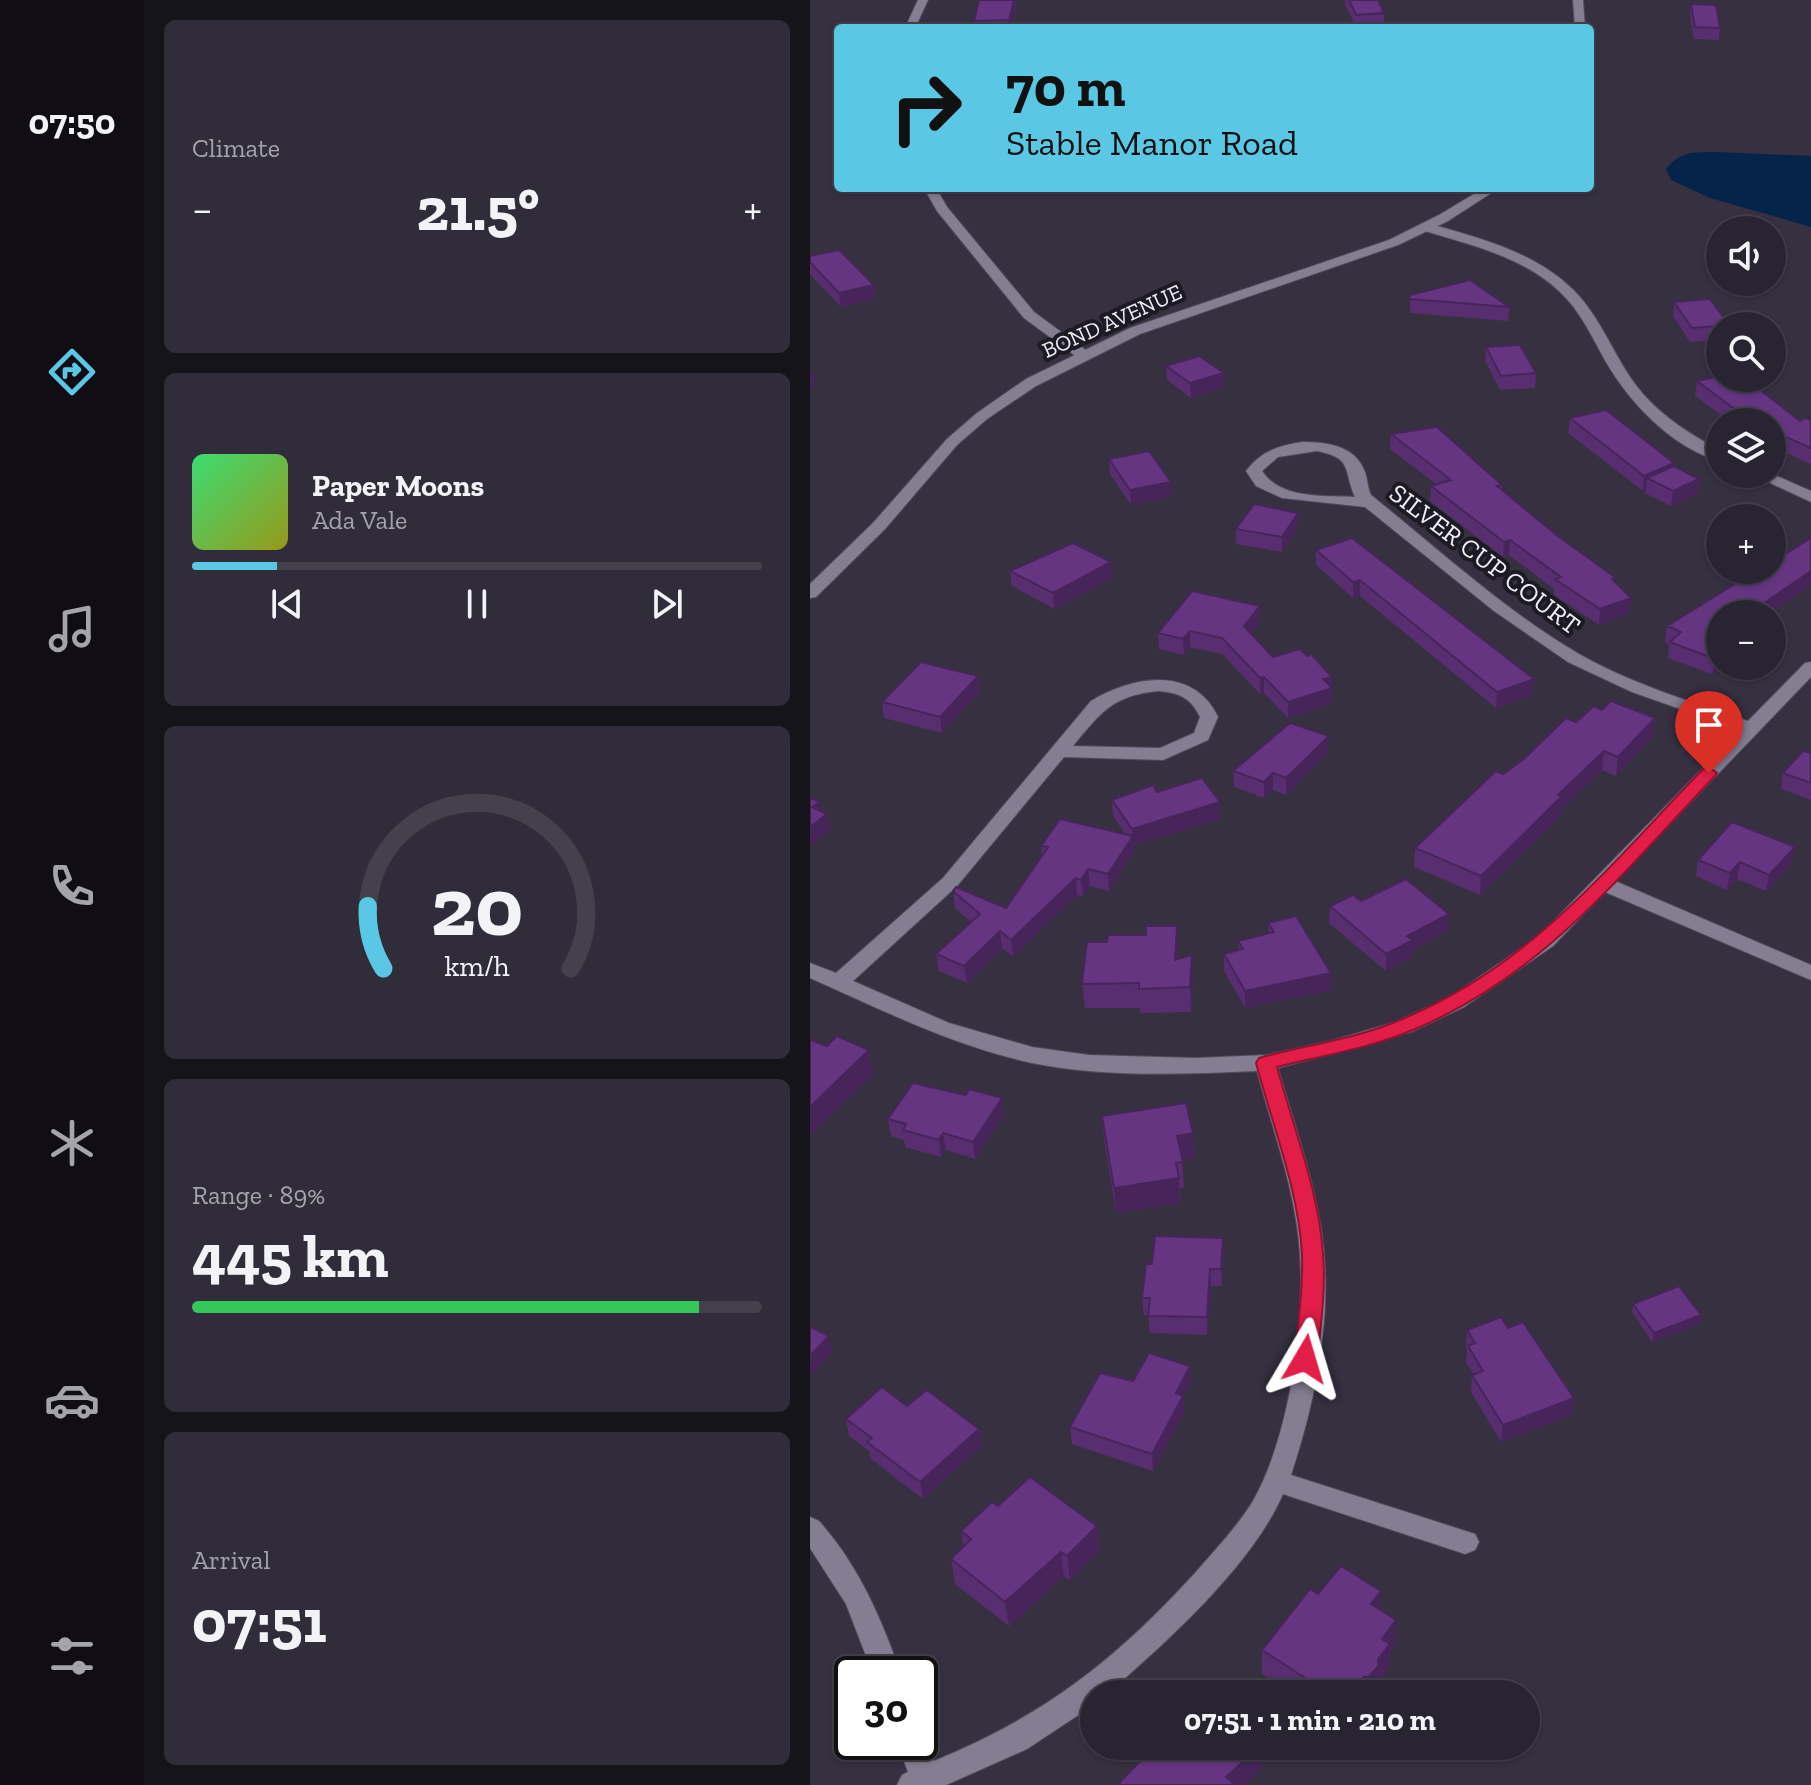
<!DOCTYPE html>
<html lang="en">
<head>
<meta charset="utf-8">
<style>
	:root { --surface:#282431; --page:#302c39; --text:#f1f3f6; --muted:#a5a4ab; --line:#44414d; --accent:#5ac8e5 }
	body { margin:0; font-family:"Zilla Slab",serif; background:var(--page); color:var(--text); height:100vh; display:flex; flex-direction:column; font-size:30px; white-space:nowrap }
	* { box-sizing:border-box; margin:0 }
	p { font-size:26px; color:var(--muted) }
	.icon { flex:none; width:44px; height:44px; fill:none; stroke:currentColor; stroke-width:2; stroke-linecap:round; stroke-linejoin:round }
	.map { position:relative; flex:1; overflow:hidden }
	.sheet { display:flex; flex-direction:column; gap:20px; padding:20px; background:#16141b; width:666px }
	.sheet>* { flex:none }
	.banner { position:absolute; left:24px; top:24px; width:760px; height:168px; border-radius:8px; box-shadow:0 2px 6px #0004,0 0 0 2px var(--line); background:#5ac8e5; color:#111; overflow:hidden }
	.buttons { position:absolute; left:896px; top:216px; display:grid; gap:16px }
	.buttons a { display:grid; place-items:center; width:80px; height:80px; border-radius:50%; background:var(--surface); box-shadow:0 2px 6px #0004,0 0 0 2px var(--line); font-size:40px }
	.speed { position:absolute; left:24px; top:1656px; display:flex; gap:16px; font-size:40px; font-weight:700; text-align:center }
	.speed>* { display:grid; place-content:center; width:104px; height:104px; border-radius:50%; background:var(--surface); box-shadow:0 2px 6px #0004,0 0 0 2px var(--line); line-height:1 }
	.speed .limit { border:4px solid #111; border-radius:12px; background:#fff; color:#111 }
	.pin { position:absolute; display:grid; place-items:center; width:68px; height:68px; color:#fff; margin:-82px -34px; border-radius:50% 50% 50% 0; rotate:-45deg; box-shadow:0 0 8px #0007 }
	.pin .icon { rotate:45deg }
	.me { position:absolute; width:88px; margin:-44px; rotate:7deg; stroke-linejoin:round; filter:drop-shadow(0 0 6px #0008) }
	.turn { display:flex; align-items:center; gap:28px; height:168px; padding:0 40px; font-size:36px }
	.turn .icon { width:104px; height:104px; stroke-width:2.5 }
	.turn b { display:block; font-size:56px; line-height:68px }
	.big { font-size:60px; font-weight:700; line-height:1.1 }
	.sheet .widget { flex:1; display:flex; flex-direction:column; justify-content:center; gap:12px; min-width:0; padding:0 28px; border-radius:12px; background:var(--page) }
	.sheet .dial { align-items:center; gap:0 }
	.dial svg { height:208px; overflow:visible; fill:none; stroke:var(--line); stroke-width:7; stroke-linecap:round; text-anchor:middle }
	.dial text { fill:var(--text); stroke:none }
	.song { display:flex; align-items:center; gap:24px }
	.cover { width:96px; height:96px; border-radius:12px; background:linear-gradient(135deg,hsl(140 70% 55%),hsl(60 70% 35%)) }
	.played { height:8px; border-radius:4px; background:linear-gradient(90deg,var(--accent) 15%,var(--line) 15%) }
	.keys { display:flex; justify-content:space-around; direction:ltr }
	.heat { display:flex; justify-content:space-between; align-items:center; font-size:44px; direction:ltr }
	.charge { height:12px; border-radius:6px; background:linear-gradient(90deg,#34c759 89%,var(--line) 0) }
	.trip { position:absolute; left:270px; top:1680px; width:460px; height:80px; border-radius:40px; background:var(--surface); box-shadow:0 2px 6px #0004,0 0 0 2px var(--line); font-weight:700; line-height:80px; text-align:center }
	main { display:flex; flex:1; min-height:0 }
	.menu { display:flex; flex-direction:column; width:144px; justify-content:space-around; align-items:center; background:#100e14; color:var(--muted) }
	.menu .icon { width:56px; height:56px }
	.menu .on { color:var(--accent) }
	.menu b { font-size:36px; color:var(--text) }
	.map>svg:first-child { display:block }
</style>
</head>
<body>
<main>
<nav class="menu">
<b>07:50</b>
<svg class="icon on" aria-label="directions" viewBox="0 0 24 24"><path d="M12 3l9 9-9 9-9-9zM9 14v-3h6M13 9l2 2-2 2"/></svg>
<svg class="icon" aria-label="music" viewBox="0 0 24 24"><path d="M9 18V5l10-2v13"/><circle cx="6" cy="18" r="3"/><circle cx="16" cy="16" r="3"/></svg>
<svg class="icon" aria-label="phone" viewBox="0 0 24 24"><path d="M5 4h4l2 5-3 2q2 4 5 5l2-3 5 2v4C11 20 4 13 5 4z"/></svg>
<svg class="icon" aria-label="climate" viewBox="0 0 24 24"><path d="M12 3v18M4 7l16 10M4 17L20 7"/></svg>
<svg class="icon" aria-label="car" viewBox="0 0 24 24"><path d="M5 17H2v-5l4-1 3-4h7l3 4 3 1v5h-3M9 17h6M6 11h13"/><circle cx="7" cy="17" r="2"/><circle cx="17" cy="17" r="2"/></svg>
<svg class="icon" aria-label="filters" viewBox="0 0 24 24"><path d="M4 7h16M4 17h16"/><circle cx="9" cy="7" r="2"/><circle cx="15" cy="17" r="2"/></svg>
</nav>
<section class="sheet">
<div class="widget"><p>Climate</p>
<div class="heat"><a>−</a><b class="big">21.5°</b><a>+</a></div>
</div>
<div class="widget">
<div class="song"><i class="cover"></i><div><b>Paper Moons</b><p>Ada Vale</p></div></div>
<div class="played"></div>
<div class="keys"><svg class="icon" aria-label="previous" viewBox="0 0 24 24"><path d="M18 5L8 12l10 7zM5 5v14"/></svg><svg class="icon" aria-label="pause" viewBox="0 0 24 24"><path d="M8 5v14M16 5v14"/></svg><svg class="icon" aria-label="next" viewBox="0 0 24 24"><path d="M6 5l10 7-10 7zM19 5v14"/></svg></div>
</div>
<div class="widget dial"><svg viewBox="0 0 100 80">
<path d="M14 69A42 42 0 1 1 86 69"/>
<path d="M14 69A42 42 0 0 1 8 45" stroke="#5ac8e5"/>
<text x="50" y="56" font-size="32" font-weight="700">20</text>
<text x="50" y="72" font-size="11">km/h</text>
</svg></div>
<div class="widget"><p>Range · 89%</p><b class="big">445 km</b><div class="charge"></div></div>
<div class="widget"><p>Arrival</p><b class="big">07:51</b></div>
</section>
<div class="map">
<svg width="1001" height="1785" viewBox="0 0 1001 1785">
	<rect width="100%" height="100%" fill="#363041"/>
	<path fill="#062449" d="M906 152 1001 156V227L900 198 861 180 856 169C870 151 885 152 906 152Z"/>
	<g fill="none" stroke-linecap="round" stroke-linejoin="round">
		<g stroke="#504c5a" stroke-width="2">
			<g id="street">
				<polygon points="108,0 118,0 105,28 95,28"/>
				<polygon points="114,188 126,188 137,207 224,312 277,351 277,357 267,357 214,318 127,211"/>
				<path d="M620 224C667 237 723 252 759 286 787 311 800 347 820 377 842 410 875 432 910 450V461C862 448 820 403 796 362 782 337 770 310 749 291 713 257 661 245 615 231L614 228Z"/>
				<path d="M492 442C516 442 544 445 554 470 558 478 557 487 561 495 628 549 694 610 769 654 822 684 881 702 938 721L995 663 1001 662V677L805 881 1001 965V980L795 892 743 946 654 1007 601 1032 468 1068C483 1121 502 1173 511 1228 524 1310 507 1396 481 1475L665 1534 669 1542 665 1550 655 1554 473 1494C443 1563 362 1637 306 1686L297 1694H284V1704L276 1710 217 1749 136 1785H87L92 1775 98 1772 87 1742H110L112 1732 124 1761C234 1716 306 1660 386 1572 405 1550 428 1526 443 1501 479 1438 495 1325 490 1254 486 1191 463 1131 447 1071 373 1074 295 1078 222 1063 144 1046 72 1010 0 978V963L26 973 133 878 281 701C323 676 383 665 408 717L398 740 353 760 254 757 147 886 43 981 139 1023 222 1047 279 1055 386 1058 456 1055 521 1041 585 1022 640 997 729 936 930 730 822 692 758 662 684 611 555 507 472 498 446 486 436 471C451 451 468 446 492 442ZM507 451C544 458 533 471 545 497 515 495 471 500 452 471L468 457ZM349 691C370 693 381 698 390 717L384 733 350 748 263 746C291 712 303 695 349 691Z"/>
				<polygon points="941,474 962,474 1001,491 1001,502"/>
				<path d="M0 1517 9 1521C49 1566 71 1618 91 1674H63L36 1604 0 1548Z"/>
			</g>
		</g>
		<g stroke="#504c5a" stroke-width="2">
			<g id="secondary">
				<polygon points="763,0 773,0 775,28 765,28"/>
				<polygon points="674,188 689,188 638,221 588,245 330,334 226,386 177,419 147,445 75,529 6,597 0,598 0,584 63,523 137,439 167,413 216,379 320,328 579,240 629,215"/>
			</g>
		</g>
		<use href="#street" fill="#837e91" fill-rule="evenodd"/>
		<use href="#secondary" fill="#837e91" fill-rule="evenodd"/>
	</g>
	<g fill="#582e70">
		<polygon points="169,0 205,0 206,9 201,28 164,28 164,21"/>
		<polygon points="535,0 568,0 574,13 574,25 546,27 535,4"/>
		<polygon points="881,4 910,28 909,40 884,39 880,16"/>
		<polygon points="0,256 64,285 66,299 31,307 0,274"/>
		<polygon points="600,295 699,307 698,321 600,313"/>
		<polygon points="864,302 919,325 919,326 910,326 910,340 880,342 863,316"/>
		<polygon points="676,347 726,373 725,388 690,390 675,361"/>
		<polygon points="356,366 414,373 414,387 381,398 357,380"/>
		<polygon points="887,381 990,421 1001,420 1001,464 962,447 962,422 921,422 885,396"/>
		<polygon points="760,418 864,463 864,466 889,479 888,494 861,506 835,493 836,489 833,491 758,433"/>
		<polygon points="581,434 692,485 692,489 806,583 819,613 789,625 744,595 744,589 699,555 693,557 620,501 621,486 626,484 580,449"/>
		<polygon points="299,459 361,497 321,505 300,474"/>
		<polygon points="488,528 472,552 426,544 426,529"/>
		<polygon points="506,550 722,695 686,708 550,596 543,598 506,565"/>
		<polygon points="301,562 302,578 244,609 202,586 200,571"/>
		<polygon points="1001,585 958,614 910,614 910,666 902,674 858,658 859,644 855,642 857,626"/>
		<polygon points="450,622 441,634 463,657 522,677 521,704 478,718 454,693 450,694 412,654 380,647 374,655 349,649 348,633"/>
		<polygon points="168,676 170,692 132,733 74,718 72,702"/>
		<polygon points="792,710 845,718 843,736 806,776 792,770 751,810 751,816 670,895 604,867 605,848 693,774 766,722"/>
		<polygon points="518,753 476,795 463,790 454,798 424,787 423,771"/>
		<polygon points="1000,753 1001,753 1001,800 971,789 973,773"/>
		<polygon points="347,792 410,802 410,819 323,845 324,852 299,891 280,886 273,896 267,895 203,957 192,948 157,983 129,971 126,954 161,922 145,908 143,891 196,908 232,856 231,846 315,834 303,816 302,800"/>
		<polygon points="888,860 982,863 956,891 927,879 917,890 886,876"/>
		<polygon points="551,901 638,931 602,950 602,957 576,971 519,923 520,906"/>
		<polygon points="458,923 521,990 435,1008 414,971 414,954 429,950 428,941 459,933"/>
		<polygon points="368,951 368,959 383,979 381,1012 330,1013 330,1008 275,1008 272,984"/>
		<polygon points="194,1115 165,1159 136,1150 131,1157 95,1147 94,1140 81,1136 78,1119"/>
		<polygon points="292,1116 383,1133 384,1158 372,1160 374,1187 370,1188 370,1203 306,1213 294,1140"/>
		<polygon points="414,1255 412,1286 401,1286 397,1335 340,1333 338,1315 334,1315 332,1298 342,1264"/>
		<polygon points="823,1304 891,1315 890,1324 842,1342 822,1312"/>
		<polygon points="698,1328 764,1398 762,1415 691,1442 661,1392 662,1375 664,1375 656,1363 657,1349 656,1347 657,1330"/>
		<polygon points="323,1381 381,1383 373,1398 374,1413 343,1471 262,1444 260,1427"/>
		<polygon points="97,1406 169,1429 172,1446 113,1499 61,1459 59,1451 39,1436 36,1419"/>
		<polygon points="188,1506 287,1526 290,1551 260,1581 254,1576 199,1626 145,1584 141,1559 153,1547 151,1531"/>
		<polygon points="508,1594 570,1610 585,1644 580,1652 579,1668 569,1681 568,1689 564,1694 483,1694 452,1674 452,1650"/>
	</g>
	<g fill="#47255b">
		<polygon points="204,0 206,9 201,28 199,28 199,20"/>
		<polygon points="64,285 66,299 31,307 29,293"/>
		<polygon points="3,368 5,383 0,392 0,373"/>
		<polygon points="414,373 414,387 381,398 380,383"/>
		<polygon points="864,463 862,477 837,478 836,489 833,491 834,476"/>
		<polygon points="889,479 888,494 861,506 863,491"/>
		<polygon points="361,482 361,497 321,505 320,490"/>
		<polygon points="488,513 488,528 472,552 472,537"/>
		<polygon points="700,540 699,555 693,557 694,542"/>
		<polygon points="301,562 302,578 244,609 243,593"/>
		<polygon points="1001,571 1001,585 958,614 944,614 954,603"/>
		<polygon points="550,580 550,596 543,598 543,582"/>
		<polygon points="821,598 819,613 789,625 790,609"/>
		<polygon points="450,606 450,622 435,642 434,626"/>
		<polygon points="380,631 380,647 374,655 373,639"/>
		<polygon points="910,653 910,666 902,674 905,659"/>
		<polygon points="168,676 170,692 132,733 130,717"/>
		<polygon points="454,677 454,693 450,694 450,678"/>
		<polygon points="522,677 521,704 478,718 478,702 513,679"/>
		<polygon points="724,679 722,695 686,708 687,692"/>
		<polygon points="845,718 843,736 806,776 808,757"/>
		<polygon points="519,736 518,753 476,795 476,778"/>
		<polygon points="794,751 792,770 751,810 751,816 670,895 671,876 748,795"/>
		<polygon points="463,773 463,790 454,798 454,782"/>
		<polygon points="10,802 12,818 17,814 20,831 0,846 2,807"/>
		<polygon points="410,802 410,819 324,845 324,852 299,891 298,874 322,837 322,829"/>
		<polygon points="985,847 982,863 956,891 959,875"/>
		<polygon points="930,862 927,879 917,890 920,873"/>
		<polygon points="278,869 280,886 273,896 271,880"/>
		<polygon points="266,878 267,895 203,957 201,940"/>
		<polygon points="639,914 638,931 602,950 602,957 576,971 576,954 597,936"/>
		<polygon points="367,926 368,951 367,984 365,960"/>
		<polygon points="190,931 192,948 157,983 154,966"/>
		<polygon points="382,955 383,979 381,1012 380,987"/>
		<polygon points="521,973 521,990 435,1008 435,991"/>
		<polygon points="59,1050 63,1075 0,1137 0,1107"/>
		<polygon points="192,1098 194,1115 165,1159 163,1142"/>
		<polygon points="133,1133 136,1150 131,1157 129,1140"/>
		<polygon points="383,1133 384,1158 368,1160 367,1136"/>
		<polygon points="369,1178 370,1203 306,1213 304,1188"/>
		<polygon points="413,1238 414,1255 412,1286 411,1269"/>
		<polygon points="400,1269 401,1286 397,1335 397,1317"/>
		<polygon points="891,1315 890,1324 842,1342 844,1333"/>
		<polygon points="19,1336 22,1353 0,1377 0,1356"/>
		<polygon points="380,1366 381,1383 373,1398 374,1413 343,1471 342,1454 366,1393"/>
		<polygon points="764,1398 762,1415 691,1442 693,1425"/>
		<polygon points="169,1429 172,1446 113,1499 110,1482"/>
		<polygon points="287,1526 290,1551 260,1581 257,1556"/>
		<polygon points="251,1552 254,1576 199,1626 195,1602"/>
		<polygon points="571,1591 570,1615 561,1604"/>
		<polygon points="586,1620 585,1644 580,1652 579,1668 569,1681 568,1689 564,1694 558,1694 559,1677 568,1659 572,1639"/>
		<polygon points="554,1677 554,1694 541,1694"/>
		<polygon points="450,1746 451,1769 434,1785 416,1785 416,1777"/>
	</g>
	<g fill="#663582" stroke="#47255b" stroke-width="2">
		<polygon points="169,0 204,0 199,20 164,21"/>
		<polygon points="539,0 568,0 574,13 546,15"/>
		<polygon points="881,4 906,5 910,28 885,27"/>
		<polygon points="29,250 64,285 29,293 0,262 0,256"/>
		<polygon points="660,280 699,307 600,299 600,295"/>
		<polygon points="900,299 919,325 882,328 864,302"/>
		<polygon points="710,345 726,373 691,376 676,347"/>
		<polygon points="389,356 414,373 380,383 356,366"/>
		<polygon points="910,376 910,378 935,378 990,421 995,418 1001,420 1001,448 962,431 962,422 942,422 887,381"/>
		<polygon points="796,410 864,463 834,476 760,418"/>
		<polygon points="627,427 692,485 687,486 749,537 806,578 802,579 821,598 790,609 745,579 751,577 700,540 694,542 621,486 641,480 581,434"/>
		<polygon points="339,451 361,482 320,490 299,459"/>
		<polygon points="864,466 889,479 863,491 837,478"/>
		<polygon points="444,504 488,513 472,537 426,529"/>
		<polygon points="542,538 724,679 687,692 550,580 543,582 506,550"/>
		<polygon points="1001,538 1001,571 954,603 944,614 910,614 910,653 905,659 860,642 871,632 857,626 948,570 962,570 962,562"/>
		<polygon points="263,543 301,562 243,593 200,571"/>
		<polygon points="382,591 450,606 434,626 463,657 490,649 497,656 501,654 522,677 513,679 522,688 478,702 454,677 450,678 412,638 380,631 373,639 348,633"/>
		<polygon points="111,662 168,676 130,717 72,702"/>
		<polygon points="801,701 845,718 808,757 794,751 748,795 752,796 671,876 605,848 686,771 693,774 714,759 756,718 766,722 784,706 792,710"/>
		<polygon points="480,723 519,736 476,778 463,773 454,782 423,771"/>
		<polygon points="993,751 1001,753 1001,783 973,773"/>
		<polygon points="392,778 410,802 322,829 302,800 343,785 347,792"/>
		<polygon points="0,798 10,802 2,807 17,814 0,827"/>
		<polygon points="250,819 323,836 298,874 278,869 271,880 266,878 201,940 190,931 154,966 126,954 170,914 143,891 146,887 196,908 238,847 231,846"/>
		<polygon points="922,822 985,847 959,875 930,862 920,873 888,860"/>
		<polygon points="596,879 639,914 597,936 603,940 576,954 520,906 543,895 551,901"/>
		<polygon points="486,916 521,973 435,991 414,954 433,949 428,941 464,932 458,923"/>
		<polygon points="336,926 367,926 365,960 382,955 380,987 329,989 329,983 272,984 277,942 297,942 298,935 336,935"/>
		<polygon points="27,1036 59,1050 0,1107 0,1040 17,1046"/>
		<polygon points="103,1083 156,1095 159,1089 192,1098 163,1142 133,1133 129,1140 93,1130 96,1124 78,1119"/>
		<polygon points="376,1103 383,1133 367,1136 373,1162 366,1163 369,1178 304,1188 292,1116"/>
		<polygon points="345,1236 413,1238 411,1269 400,1269 397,1317 338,1316 340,1298 332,1298 336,1264 342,1264"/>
		<polygon points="869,1286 891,1315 844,1333 823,1304"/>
		<polygon points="691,1317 698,1328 713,1322 764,1398 693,1425 662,1375 673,1371 658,1346 665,1343 657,1330"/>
		<polygon points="0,1327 19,1336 0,1356"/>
		<polygon points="339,1353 380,1366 366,1393 373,1396 342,1454 260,1427 290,1373 323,1381"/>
		<polygon points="72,1387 97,1406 117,1390 169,1429 110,1482 57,1442 62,1438 36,1419"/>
		<polygon points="220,1477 287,1526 257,1556 251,1552 195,1602 141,1559 161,1539 151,1531 182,1502 188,1506"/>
		<polygon points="531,1566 571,1591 561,1604 586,1620 572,1639 580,1644 568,1659 569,1665 559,1677 554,1677 541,1694 520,1694 452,1650 500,1589 508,1594"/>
		<polygon points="345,1746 450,1746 416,1777 425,1785 311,1785 309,1783"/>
	</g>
	<path fill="#e11d48" stroke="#92132f" stroke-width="2" d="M899 767 907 773 905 776C809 876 734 975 603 1030 560 1048 511 1056 467 1067 483 1127 509 1191 513 1254 516 1289 511 1324 507 1359L503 1365H487L484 1359C488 1324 493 1290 492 1255 489 1191 462 1124 446 1063L449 1058C495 1045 546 1039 590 1020 721 966 797 868 893 769Z"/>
	<g text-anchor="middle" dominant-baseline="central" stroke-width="8" stroke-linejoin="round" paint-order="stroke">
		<g font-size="22" fill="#f2effa" stroke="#1c1a22">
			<text transform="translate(302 321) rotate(-24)">BOND AVENUE</text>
		</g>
		<g font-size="26" fill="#f2effa" stroke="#1c1a22">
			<text transform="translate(675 559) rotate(37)">SILVER CUP COURT</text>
		</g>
	</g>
</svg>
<div class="buttons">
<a><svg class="icon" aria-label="sound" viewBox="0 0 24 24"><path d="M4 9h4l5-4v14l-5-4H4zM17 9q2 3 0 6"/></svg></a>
<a><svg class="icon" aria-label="search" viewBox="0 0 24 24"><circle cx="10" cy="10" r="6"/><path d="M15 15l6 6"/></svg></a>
<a><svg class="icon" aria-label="layers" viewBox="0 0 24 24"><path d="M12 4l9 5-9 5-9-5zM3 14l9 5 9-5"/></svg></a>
<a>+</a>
<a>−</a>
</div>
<div class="speed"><div class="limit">30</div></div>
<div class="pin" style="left:899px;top:773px;background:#d93025"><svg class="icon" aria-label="arrive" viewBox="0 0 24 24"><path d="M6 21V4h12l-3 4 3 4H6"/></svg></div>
<svg class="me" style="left:495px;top:1359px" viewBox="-20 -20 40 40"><path d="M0-17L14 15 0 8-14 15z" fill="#e11d48" stroke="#fff" stroke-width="4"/></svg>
<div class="trip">07:51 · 1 min · 210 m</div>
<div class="banner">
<div class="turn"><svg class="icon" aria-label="right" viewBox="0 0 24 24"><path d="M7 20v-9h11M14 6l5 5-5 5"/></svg><div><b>70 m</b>Stable Manor Road</div></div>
</div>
</div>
</main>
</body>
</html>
